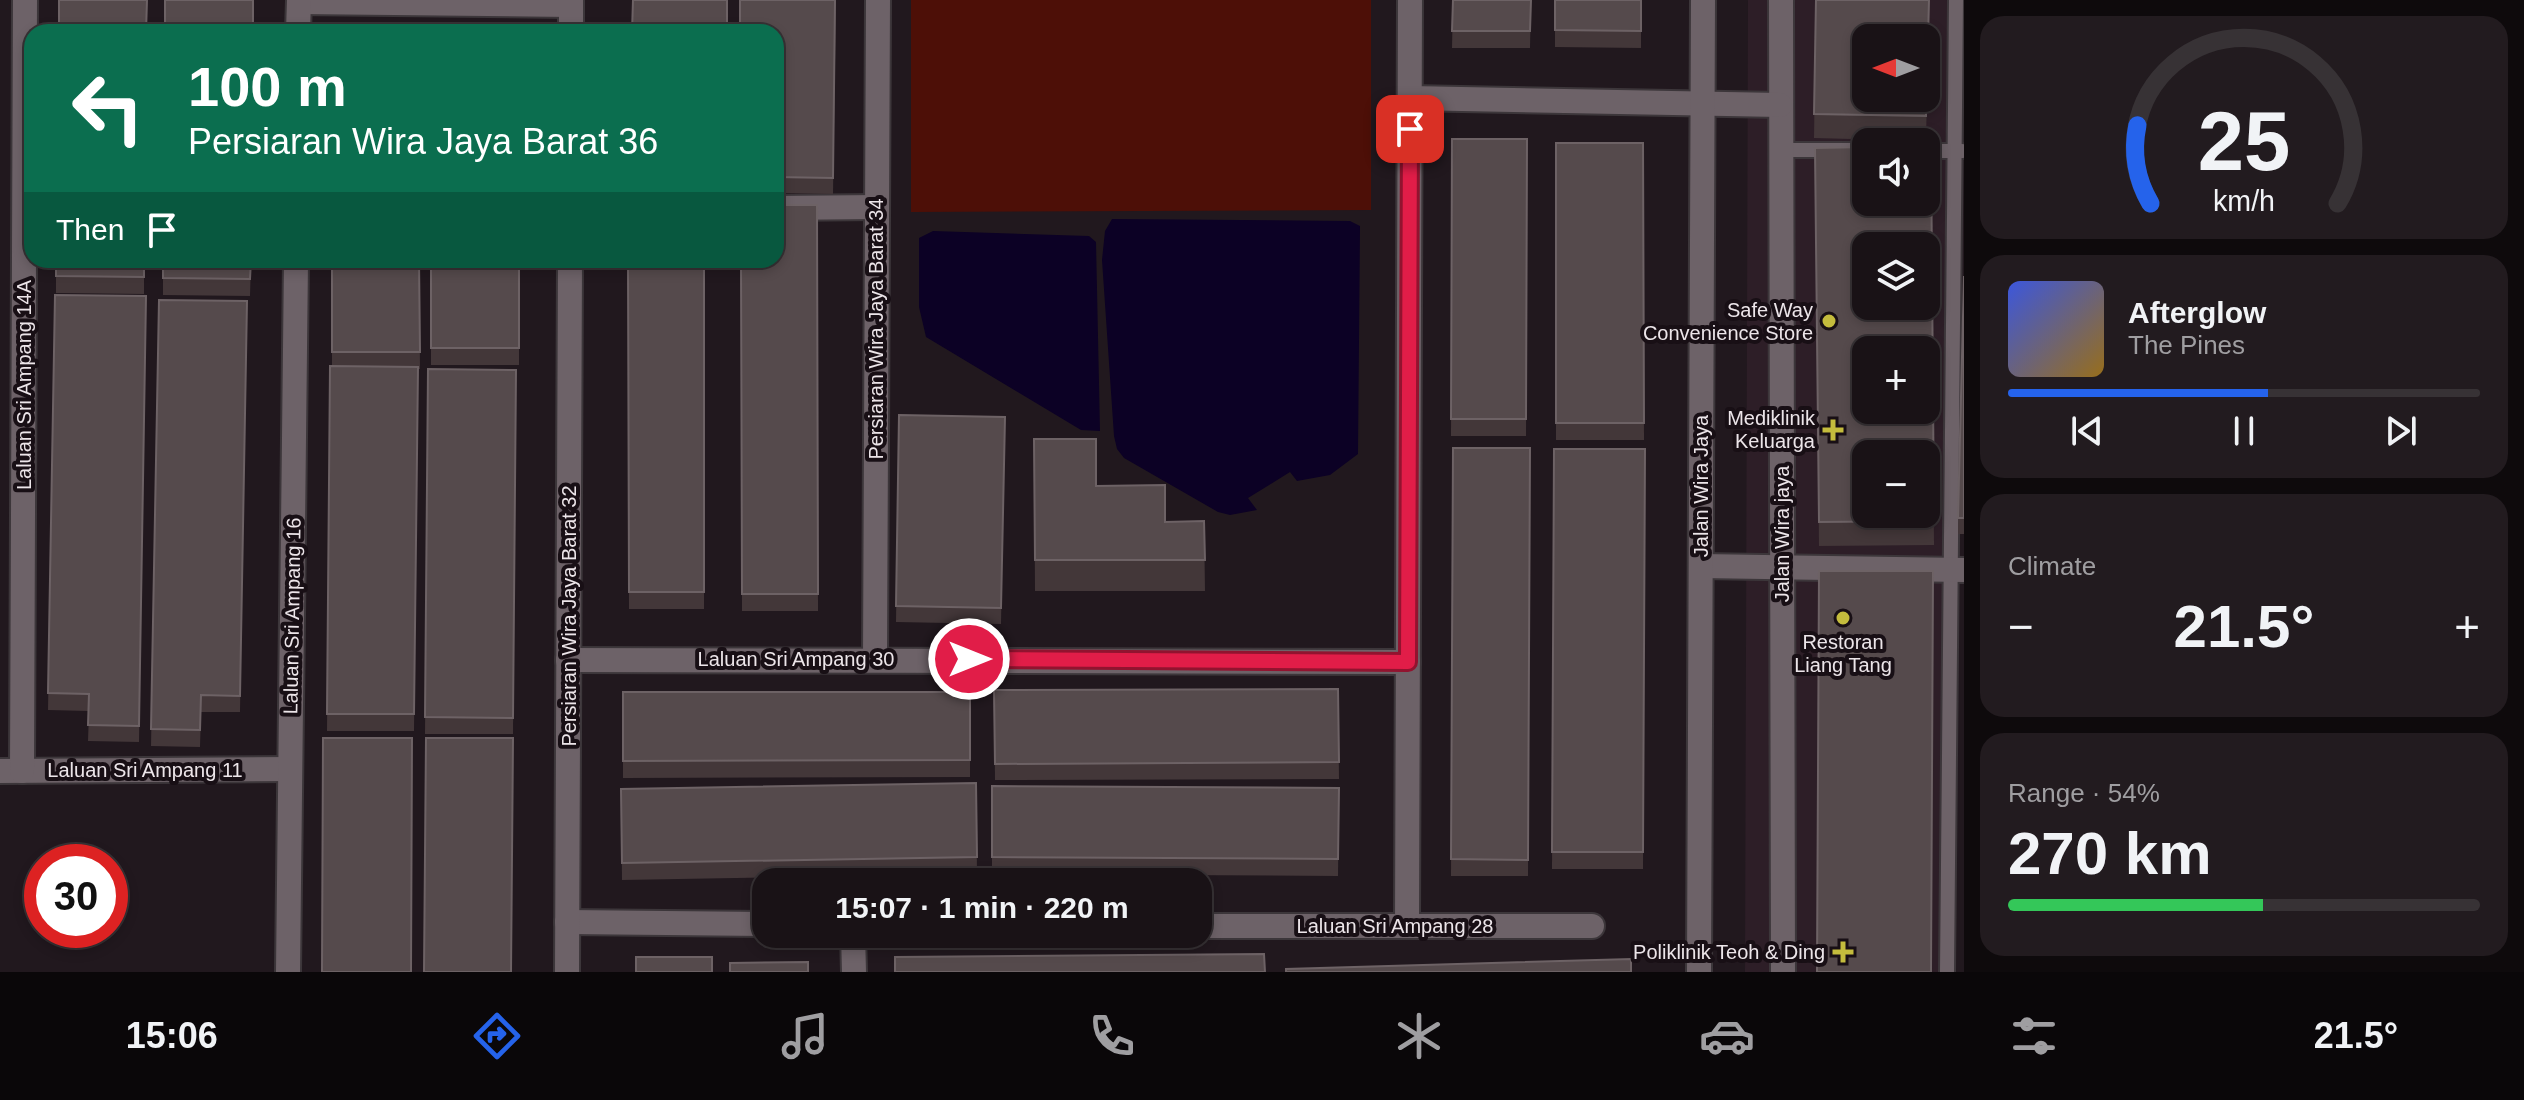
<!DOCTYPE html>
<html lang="en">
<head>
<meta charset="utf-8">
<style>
	:root { --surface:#191216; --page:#221b1f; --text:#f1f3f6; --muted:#9f9ea1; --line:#373235; --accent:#2563eb }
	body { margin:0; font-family:Helvetica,sans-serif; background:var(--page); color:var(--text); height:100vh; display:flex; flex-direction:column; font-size:30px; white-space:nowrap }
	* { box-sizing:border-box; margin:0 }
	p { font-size:26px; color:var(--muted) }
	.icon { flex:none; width:44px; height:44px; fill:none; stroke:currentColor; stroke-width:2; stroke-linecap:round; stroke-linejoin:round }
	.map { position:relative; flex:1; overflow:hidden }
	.panel { display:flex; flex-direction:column; gap:16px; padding:16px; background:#0e0a0c; width:560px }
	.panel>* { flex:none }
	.banner { position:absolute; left:24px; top:24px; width:760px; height:244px; border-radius:24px; box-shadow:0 4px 12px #0003,0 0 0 2px var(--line); background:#0b6e4f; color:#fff; overflow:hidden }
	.needle { width:52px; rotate:270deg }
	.tools { position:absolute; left:1852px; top:24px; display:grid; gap:16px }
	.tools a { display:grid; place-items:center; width:88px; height:88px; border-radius:16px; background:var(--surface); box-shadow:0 4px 12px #0003,0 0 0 2px var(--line); font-size:40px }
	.speed { position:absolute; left:24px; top:844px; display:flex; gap:16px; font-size:40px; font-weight:700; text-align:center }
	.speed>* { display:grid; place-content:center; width:104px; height:104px; border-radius:50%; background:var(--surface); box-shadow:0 4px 12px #0003,0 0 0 2px var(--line); line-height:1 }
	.speed .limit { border:12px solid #d22; background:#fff; color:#111 }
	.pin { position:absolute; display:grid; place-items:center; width:68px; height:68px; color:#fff; margin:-34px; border-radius:16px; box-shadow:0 4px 12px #0006 }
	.me { position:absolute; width:88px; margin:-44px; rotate:90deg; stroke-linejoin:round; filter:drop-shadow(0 0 6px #0008) }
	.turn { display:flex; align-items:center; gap:28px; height:168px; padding:0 32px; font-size:36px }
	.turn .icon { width:104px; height:104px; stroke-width:2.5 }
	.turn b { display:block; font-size:56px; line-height:68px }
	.then { display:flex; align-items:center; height:76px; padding:0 32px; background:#0003; gap:16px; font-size:30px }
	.big { font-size:60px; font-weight:600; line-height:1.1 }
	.panel .tile { flex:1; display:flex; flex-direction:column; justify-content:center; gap:12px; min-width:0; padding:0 28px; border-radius:24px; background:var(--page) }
	.panel .dial { align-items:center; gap:0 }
	.dial svg { height:208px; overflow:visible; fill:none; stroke:var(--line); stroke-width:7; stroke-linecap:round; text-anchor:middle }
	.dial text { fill:var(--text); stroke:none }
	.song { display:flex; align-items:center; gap:24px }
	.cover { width:96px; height:96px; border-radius:12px; background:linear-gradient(135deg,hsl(230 70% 55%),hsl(40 70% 35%)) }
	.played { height:8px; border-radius:4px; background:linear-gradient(90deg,var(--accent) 55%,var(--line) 55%) }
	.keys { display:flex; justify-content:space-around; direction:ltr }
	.heat { display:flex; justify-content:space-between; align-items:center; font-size:44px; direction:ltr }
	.charge { height:12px; border-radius:6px; background:linear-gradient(90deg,#34c759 54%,var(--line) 0) }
	.trip { position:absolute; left:752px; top:868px; width:460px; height:80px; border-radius:24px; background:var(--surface); box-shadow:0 4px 12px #0003,0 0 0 2px var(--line); font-weight:600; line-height:80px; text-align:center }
	.menu { display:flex; height:128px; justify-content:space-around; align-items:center; background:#0a0709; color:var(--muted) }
	.menu .icon { width:56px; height:56px }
	.menu .current { color:var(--accent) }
	.menu b { font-size:36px; color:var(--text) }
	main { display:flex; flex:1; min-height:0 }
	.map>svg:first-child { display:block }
</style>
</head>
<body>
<main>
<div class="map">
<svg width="1964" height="972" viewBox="0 0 1964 972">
	<rect width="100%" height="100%" fill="#21181e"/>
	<path fill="#2d1e27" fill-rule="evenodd" d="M1748 0H1951L1946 972H1745ZM1866 38H1926V98H1866ZM1866 142H1926V202H1866ZM1866 246H1926V306H1866ZM1866 350H1926V410H1866ZM1866 454H1926V514H1866Z"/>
	<polygon fill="#4d0f07" points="911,0 1371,0 1371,210 911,212"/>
	<g fill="#0c0125">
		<polygon points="1112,219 1350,221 1360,226 1358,454 1330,475 1297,481 1290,472 1248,498 1257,510 1230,515 1218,512 1124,458 1117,449 1114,436 1102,260 1105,231"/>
		<polygon points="933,231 1089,236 1096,242 1100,431 1081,430 926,337 919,307 919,238"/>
	</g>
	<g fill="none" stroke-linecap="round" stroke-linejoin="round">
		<g stroke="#3c363a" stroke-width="18">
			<g id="service">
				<polyline points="1780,150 1866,150"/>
				<polyline points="1926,151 1962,151"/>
				<polyline points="1947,972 1956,0"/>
			</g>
		</g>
		<g stroke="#3c363a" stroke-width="28">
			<g id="minor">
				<polyline points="1781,0 1783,972"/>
				<polyline points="299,2 571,5"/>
				<polyline points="298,32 299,0"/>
				<polyline points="571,32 571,0"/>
				<polyline points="1410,98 1780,105"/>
				<polyline points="776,208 877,207"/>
				<polyline points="1701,566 1964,570"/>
				<polyline points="875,659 878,0"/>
				<polyline points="568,660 1408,662"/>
				<polyline points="0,771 290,769"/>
				<polyline points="22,771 25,0"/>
				<polyline points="567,922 766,924"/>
				<polyline points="1198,926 1592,926"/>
				<polyline points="1407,926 1410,0"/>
				<polyline points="853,934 854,972"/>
				<polyline points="288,972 296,260"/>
				<polyline points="567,972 570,260"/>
			</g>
		</g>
		<g stroke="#3c363a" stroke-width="28">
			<polyline id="tertiary" points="1699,972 1703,0"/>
		</g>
		<use href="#service" stroke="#6d6268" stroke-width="14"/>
		<use href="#minor" stroke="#6d6268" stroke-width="24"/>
		<use href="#tertiary" stroke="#6d6268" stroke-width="24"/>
	</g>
	<g fill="#433739">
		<polygon points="836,0 833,194 776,193 776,32"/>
		<polygon points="1453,0 1531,0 1530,48 1452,48"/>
		<polygon points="1555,0 1641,0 1641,48 1555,47"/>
		<polygon points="1816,0 1929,0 1926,141 1814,138"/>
		<polygon points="1452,139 1527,139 1526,436 1451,436"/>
		<polygon points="1556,143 1643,143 1644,440 1556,440"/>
		<polygon points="1931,146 1934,545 1819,546 1815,148"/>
		<polygon points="817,205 818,611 742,611 741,260"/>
		<polygon points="56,260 144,260 144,294 56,293"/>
		<polygon points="163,260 251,260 250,296 163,295"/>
		<polygon points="332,260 419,260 420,369 418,369 414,731 327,731 330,366 332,366"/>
		<rect x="431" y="260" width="88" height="105"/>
		<polygon points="628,260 704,260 704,609 629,609"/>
		<polygon points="1964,276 1964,534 1958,534"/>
		<polygon points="55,295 146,296 139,742 88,741 89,711 48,710"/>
		<polygon points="159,300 247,301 240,712 201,712 200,747 151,746"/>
		<polygon points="428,369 516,370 513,734 425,734"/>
		<polygon points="899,415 1005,417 1001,624 896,622"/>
		<polygon points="1034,439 1096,486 1165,522 1204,521 1205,591 1035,591"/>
		<polygon points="1453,448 1530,448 1528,876 1451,876"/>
		<polygon points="1554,449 1645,449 1643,869 1552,869"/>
		<polygon points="1338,689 1339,779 995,780 994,690"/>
		<polygon points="623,692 970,692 970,777 623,778"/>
		<polygon points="976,783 977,874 622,880 621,789"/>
		<polygon points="992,786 1339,788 1338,876 992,874"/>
	</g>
	<g fill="#554a4c" stroke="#6d6265" stroke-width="2" fill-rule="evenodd">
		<polygon points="59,0 147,0 146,32 59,32"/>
		<rect x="165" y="0" width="88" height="32"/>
		<polygon points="633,0 727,0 727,32 632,32"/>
		<polygon points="740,0 835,0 833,178 776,177 776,32 740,32"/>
		<polygon points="1453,0 1531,0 1530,31 1452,31"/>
		<polygon points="1555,0 1641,0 1641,31 1555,30"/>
		<path d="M1816 0H1929L1926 116 1814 114ZM1866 38H1926V98H1866Z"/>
		<polygon points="1452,139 1527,139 1526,419 1451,419"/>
		<polygon points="1556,143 1643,143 1644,423 1556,423"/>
		<path d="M1926 146H1931L1934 521 1819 522 1815 148 1866 147V202H1926ZM1866 246H1926V306H1866ZM1866 350H1926V410H1866ZM1866 454H1926V514H1866Z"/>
		<polygon points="776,205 817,205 818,594 742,594 741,260 776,260"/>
		<polygon points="56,260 144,260 144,277 56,276"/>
		<polygon points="163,260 251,260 250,279 163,278"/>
		<polygon points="332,260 419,260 420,352 332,352"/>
		<rect x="431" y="260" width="88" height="88"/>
		<polygon points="628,260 704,260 704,592 629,592"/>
		<polygon points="1964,276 1964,518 1958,518"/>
		<polygon points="55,295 146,296 139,726 88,725 89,694 48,693"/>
		<polygon points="159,300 247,301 240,696 201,695 200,730 151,729"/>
		<polygon points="330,366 418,367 414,714 327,714"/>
		<polygon points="428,369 516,370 513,718 425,717"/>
		<polygon points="899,415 1005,417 1001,608 896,606"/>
		<polygon points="1034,439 1096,439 1096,486 1165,485 1165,522 1204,521 1205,560 1035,560"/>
		<polygon points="1453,448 1530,448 1528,860 1451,859"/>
		<polygon points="1554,449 1645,449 1643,852 1552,852"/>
		<polygon points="1819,571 1933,571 1931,972 1817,972"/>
		<polygon points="1338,689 1339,762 995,764 994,690"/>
		<polygon points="623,692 970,692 970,760 623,761"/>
		<polygon points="323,738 412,738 411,972 322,972"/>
		<polygon points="426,738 513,738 511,972 424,972"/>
		<polygon points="976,783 977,857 622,863 621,789"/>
		<polygon points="992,786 1339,788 1338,859 992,857"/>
		<polygon points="1264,954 1265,972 895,972 895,957"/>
		<rect x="636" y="957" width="76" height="15"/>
		<polygon points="1631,959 1631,972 1286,972 1286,969"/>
		<polygon points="808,962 808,972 730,972 730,963"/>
	</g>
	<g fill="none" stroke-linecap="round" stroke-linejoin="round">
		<g stroke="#92132f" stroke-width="20">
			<polyline id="route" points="969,659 1408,662 1410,129"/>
		</g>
		<use href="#route" stroke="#e11d48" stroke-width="14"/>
	</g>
	<g fill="#c4bc3d" stroke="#180f15" stroke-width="3">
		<circle cx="1829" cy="321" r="8"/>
		<path d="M1829 418h8v8h8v8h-8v8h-8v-8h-8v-8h8z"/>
		<circle cx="1843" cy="618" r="8"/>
		<path d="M1839 940h8v8h8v8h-8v8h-8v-8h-8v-8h8z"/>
	</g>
	<g text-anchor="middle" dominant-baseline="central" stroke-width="8" stroke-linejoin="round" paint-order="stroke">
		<g font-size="20" fill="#ece5e9" stroke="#180f15" text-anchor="end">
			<text x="1813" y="310">Safe Way<tspan x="1813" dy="23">Convenience Store</tspan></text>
			<text x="1815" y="418">Mediklinik<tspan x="1815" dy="23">Keluarga</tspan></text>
			<text x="1843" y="642" text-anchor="middle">Restoran<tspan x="1843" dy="23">Liang Tang</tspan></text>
			<text x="1825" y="952">Poliklinik Teoh &amp; Ding</text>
		</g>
		<g font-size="20" fill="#ece5e9" stroke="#180f15">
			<text transform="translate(876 329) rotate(-90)">Persiaran Wira Jaya Barat 34</text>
			<text transform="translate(24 385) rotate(-90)">Laluan Sri Ampang 14A</text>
			<text transform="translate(1701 486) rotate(-90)">Jalan Wira Jaya</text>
			<text transform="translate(1782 534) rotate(-90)">Jalan Wira jaya</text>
			<text transform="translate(292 616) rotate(-89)">Laluan Sri Ampang 16</text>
			<text transform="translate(569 616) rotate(-90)">Persiaran Wira Jaya Barat 32</text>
			<text x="796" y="659">Laluan Sri Ampang 30</text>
			<text x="145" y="770">Laluan Sri Ampang 11</text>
			<text x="1395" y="926">Laluan Sri Ampang 28</text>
		</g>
	</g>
</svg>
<div class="tools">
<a><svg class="needle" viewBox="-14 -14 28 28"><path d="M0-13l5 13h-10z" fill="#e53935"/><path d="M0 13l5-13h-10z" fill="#9f9ea1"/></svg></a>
<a><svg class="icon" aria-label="sound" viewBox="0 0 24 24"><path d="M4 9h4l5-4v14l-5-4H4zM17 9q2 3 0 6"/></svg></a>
<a><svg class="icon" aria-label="layers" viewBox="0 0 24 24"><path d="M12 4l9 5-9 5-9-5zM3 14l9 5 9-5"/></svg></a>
<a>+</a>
<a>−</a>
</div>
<div class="speed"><div class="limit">30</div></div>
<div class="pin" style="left:1410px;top:129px;background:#d93025"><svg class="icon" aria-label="arrive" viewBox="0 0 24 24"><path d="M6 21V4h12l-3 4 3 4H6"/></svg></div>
<svg class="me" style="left:969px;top:659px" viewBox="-20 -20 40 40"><circle r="17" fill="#e11d48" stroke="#fff" stroke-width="3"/><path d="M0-11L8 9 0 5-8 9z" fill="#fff"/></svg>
<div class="trip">15:07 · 1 min · 220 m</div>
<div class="banner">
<div class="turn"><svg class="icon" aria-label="left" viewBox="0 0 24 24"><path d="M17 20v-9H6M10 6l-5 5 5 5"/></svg><div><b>100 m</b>Persiaran Wira Jaya Barat 36</div></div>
<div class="then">Then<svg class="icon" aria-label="arrive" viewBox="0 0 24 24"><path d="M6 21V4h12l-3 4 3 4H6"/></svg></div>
</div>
</div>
<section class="panel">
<div class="tile dial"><svg viewBox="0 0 100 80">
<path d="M14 69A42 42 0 1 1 86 69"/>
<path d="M14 69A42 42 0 0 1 9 39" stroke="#2563eb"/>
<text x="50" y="56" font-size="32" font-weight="700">25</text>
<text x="50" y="72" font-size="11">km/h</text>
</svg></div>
<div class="tile">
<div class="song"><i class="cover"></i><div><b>Afterglow</b><p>The Pines</p></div></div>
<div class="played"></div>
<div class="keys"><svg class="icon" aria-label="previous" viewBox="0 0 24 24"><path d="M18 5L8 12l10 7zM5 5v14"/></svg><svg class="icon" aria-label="pause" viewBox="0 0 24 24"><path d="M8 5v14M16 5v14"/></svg><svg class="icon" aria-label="next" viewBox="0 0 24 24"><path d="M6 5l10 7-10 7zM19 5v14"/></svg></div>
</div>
<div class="tile"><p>Climate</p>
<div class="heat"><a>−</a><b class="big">21.5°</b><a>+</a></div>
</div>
<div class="tile"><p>Range · 54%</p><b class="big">270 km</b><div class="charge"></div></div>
</section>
</main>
<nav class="menu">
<b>15:06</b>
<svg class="icon current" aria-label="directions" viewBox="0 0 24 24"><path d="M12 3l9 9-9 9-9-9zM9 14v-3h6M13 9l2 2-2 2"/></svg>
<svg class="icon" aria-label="music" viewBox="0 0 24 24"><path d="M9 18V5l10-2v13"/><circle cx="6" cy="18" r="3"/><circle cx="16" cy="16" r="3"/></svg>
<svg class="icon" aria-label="phone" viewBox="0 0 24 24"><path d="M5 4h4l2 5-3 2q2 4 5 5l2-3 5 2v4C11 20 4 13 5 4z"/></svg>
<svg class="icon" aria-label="climate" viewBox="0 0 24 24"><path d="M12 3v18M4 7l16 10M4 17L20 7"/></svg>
<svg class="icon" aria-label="car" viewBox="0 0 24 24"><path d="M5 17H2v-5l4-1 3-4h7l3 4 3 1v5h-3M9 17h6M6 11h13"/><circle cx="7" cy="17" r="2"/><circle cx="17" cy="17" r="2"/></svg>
<svg class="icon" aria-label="filters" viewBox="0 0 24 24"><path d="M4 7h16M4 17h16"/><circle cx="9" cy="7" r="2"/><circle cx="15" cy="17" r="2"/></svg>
<b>21.5°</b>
</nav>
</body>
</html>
